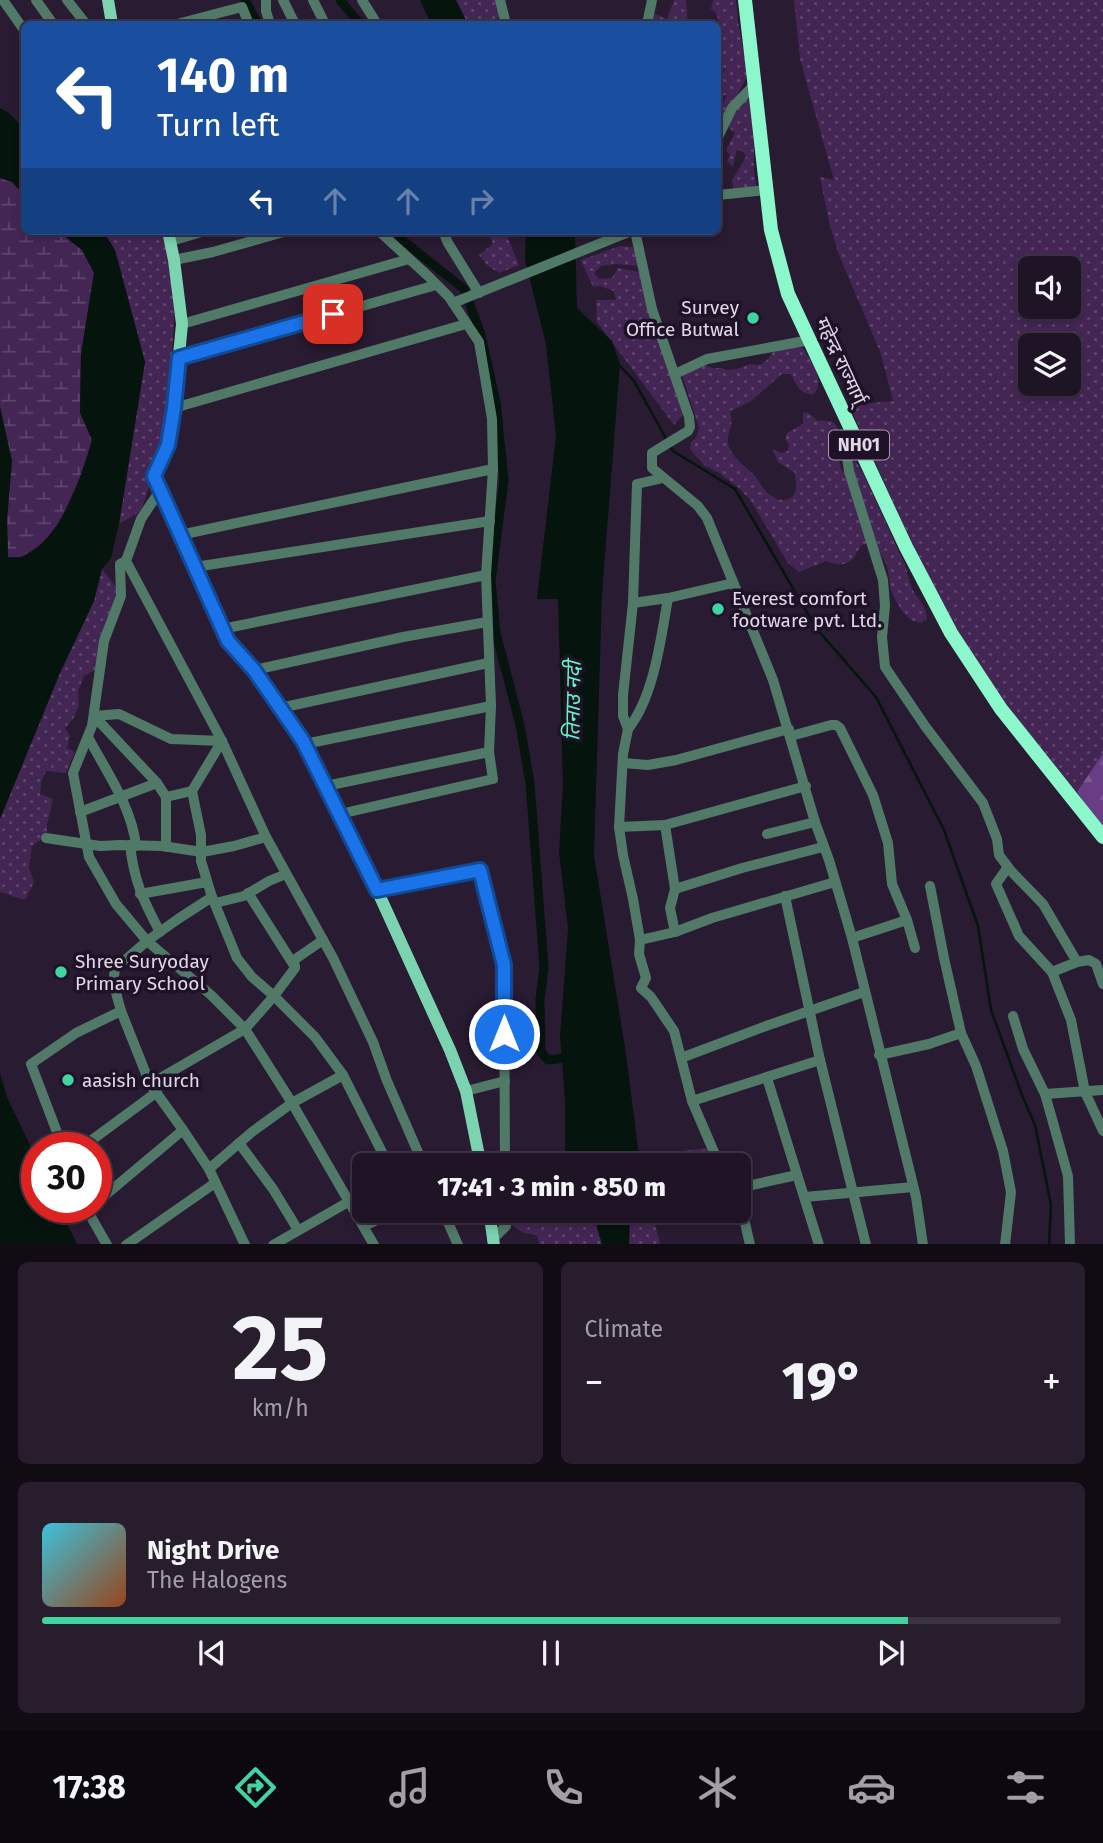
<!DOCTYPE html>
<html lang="en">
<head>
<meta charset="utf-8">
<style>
	:root { --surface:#1f1425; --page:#271d2d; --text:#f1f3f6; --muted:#a19ea7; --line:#3c3342; --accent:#41d4a1 }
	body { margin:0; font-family:"Fira Sans","Noto Sans Devanagari",sans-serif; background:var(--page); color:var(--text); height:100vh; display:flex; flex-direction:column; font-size:26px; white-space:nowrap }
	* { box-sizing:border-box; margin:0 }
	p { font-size:23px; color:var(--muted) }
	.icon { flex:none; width:38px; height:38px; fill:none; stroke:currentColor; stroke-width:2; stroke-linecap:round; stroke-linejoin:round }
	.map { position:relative; height:1244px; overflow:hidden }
	.side { display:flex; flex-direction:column; gap:18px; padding:18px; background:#110b14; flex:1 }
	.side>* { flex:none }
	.guide { position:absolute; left:21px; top:21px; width:700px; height:214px; border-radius:10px; box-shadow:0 4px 10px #0003,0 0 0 2px var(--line); background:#1a4fa0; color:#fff; overflow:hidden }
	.fabs { position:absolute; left:1018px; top:256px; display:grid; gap:14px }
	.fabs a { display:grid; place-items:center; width:63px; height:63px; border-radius:10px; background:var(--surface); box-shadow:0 4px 10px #0003,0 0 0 2px var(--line); font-size:35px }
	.speed { position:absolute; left:21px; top:1132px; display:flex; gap:14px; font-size:35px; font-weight:700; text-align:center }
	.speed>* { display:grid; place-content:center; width:91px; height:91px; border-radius:50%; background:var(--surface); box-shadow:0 4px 10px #0003,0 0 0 2px var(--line); line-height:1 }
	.speed .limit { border:10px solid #d22; background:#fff; color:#111 }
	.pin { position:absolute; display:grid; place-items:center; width:60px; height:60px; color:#fff; margin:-30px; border-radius:14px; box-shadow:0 4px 10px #0006 }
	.me { position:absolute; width:77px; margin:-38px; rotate:0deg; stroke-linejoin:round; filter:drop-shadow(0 0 5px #0008) }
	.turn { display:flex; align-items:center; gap:24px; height:147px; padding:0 21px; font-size:32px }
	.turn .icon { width:91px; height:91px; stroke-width:2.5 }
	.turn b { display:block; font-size:49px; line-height:60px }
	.lanes { display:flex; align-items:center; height:66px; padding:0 21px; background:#0003; justify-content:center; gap:35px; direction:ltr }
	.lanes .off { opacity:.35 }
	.big { font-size:52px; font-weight:800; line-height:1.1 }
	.side .tile { flex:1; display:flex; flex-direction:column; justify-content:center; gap:10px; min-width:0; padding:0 24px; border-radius:10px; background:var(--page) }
	.side .dial { align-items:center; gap:0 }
	.dial b { font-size:91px; line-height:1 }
	.song { display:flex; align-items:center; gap:21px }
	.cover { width:84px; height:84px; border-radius:10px; background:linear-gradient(135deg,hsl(190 70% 55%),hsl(20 70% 35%)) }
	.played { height:7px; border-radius:4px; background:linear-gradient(90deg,var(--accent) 85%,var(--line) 85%) }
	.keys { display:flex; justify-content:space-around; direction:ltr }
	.heat { display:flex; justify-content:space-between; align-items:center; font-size:38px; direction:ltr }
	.side .tiles { flex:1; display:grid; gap:18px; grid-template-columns:1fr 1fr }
	.tile:last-child { grid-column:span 2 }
	.trip { position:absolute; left:352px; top:1153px; width:399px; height:70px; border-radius:10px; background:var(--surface); box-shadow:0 4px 10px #0003,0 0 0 2px var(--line); font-weight:800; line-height:70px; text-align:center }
	.tab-bar { display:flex; height:112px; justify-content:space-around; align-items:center; background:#0c080f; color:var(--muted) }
	.tab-bar .icon { width:49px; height:49px }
	.tab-bar .current { color:var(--accent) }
	.tab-bar b { font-size:32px; color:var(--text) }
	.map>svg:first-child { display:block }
</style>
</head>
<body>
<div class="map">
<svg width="1103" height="1245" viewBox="0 0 1103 1245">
	<defs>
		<pattern id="grass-dots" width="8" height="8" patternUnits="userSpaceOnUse" patternTransform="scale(1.75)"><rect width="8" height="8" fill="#442655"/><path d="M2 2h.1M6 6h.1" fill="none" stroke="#5f456d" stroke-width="1.8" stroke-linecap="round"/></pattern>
		<pattern id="forest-firs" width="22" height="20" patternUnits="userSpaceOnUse" patternTransform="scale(1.75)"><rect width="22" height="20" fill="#693d83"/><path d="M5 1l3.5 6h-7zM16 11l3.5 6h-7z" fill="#7e5895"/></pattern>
		<pattern id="wetland-marsh" width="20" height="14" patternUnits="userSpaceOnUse" patternTransform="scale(1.75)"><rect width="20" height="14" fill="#442655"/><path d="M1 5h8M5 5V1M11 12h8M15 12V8" fill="none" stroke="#5f456d"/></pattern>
	</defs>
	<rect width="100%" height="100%" fill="#291b31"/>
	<g fill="url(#grass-dots)" fill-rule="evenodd">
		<polygon points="456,0 496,0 501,17 490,21 491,24 468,24"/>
		<polygon points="674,0 686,0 688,24 652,24 654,14 667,19"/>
		<polygon points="713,0 736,0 738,22 748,75 718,130 718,113 727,95 718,96 718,82 725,69 718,65 717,24 719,21 716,13 711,9"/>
		<path d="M794 0H1103V753L1077 792 1046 756 991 685 941 607 849 405 893 401 881 354 839 255 829 222 820 177 834 180 800 59ZM1031 268H1069V306H1031ZM1031 345H1069V383H1031Z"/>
		<polygon points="749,99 754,147 754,172 757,189 734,191 732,180 746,157 744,153 737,149 733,167 727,161 730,155 726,150 735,133 726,125 740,102"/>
		<polygon points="103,231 161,231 165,241 175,305 167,432 141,511 119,524 145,362 115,250"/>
		<polygon points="487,231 505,231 519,265 499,273 488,266 479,255 493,244"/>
		<polygon points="620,246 633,247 638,266 616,264 601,266 594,273 599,279 612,278 618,268 639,272 656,329 685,412 674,425 597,322 596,300 616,300 614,291 600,286 593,287 581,260"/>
		<path d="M788 346 803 348C811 362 827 381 813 395 798 392 797 386 791 374H782L750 402 730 411C735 427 726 432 728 443 730 457 748 468 756 477 760 483 764 491 770 495 778 502 793 503 796 489 797 485 795 477 795 473L778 462 773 449 781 453 788 451 789 444 785 439 787 433 803 424V413L805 412 810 414 817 421C839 419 839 427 838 446 837 454 840 462 841 470L844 472C848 470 851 464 856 461L865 477 900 554C907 565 907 576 912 588 917 600 926 603 927 619L921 623 911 620 901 610 891 591 887 565 873 542 861 545C851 564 847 568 826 561L799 572 788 563 751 501 738 487 719 473 704 465 690 449 691 442 696 438 699 428 682 375 706 365 712 368H722L727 370 737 369 750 364 760 365 767 360 773 352Z"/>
		<polygon points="102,569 116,587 115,603 104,630 95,670 84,676 78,691 79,706 73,719 65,728 70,736 67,748 75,752 66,773 46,771 41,782 40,794 53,799 47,824 47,835 32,846 29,868 34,882 25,900 0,892 0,819 60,673 94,601"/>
		<polygon points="707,1148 716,1166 637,1166 639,1156"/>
		<polygon points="509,1211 592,1211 602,1244 539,1244 537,1235 524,1233 510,1224"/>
		<polygon points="630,1211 694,1211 679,1218 655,1224 660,1244 629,1245"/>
	</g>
	<polygon fill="url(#forest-firs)" points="1103,753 1103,829 1077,792"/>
	<polygon fill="url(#wetland-marsh)" points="0,178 12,182 24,195 24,231 58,231 82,250 94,273 81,354 80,412 92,440 83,471 58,525 41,544 22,557 8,557 7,519 12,461 0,407"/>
	<g fill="#06140e">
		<polygon points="420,0 456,0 468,24 431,24"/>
		<polygon points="0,108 8,112 24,129 24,195 12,182 0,178"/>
		<path d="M58 231H103L115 250 145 362 119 524 111 558 102 569 94 601 60 673 0 819V407L12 461 7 519 8 557C13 557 20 558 24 556 62 538 81 477 92 440L80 413 81 354 94 273 82 250Z"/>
		<polygon points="526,231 573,231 575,236 577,308 612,341 620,364 602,594 594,855 626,1054 639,1156 637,1165 567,1166 565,1162 565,1099 560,1036 568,929 559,852 563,785 558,599 537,599 556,436 546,344 525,260"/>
		<polygon points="0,1073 7,1097 37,1160 37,1208 59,1208 77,1244 0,1244"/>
		<polygon points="592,1211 630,1211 629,1244 602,1244"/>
	</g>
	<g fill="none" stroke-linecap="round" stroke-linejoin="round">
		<polyline stroke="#06140e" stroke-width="2.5" points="617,363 634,381 673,451 735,489 816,628 876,697 944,830 978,926 991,1010 1022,1095 1035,1125 1051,1205 1049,1245"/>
		<g stroke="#06140e" stroke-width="9">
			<polyline points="245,0 258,24"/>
			<polyline points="340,0 360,24"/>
			<polyline points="391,231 464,289 480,331 496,402 504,480 491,581 496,633 520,725 530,783 544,967 540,999 541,1052 548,1060 565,1058"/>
		</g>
		<g stroke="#517968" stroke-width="10">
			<polyline points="3,0 24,30"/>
			<polyline points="36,0 53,24"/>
			<polyline points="67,0 86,24"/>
			<polyline points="266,0 266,11 270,24"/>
			<polyline points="283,0 295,24"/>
			<polyline points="313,0 325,24"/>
			<polyline points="362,0 377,24"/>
			<polyline points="500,0 506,24"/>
			<polyline points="177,24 242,7 249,24"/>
			<polyline points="647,24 652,0"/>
			<polyline points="718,137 732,108 754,85"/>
			<polyline points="718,195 766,190"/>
			<polyline points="443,231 448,243 479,293"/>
			<polyline points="635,231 652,309 689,417 690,427 688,431 652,453 652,468 698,506 707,518 773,680 815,822 829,860 852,938 916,1197 923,1245"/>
			<polyline points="171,241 205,231"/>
			<polyline points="174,260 213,252 287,231"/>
			<polyline points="453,303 631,231"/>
			<polyline points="182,324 409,259"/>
			<polyline points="179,358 436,285"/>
			<polyline points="675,374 707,359 810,340"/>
			<polyline points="174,408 466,324"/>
			<polyline points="858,444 846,450 849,471 883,580 885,606 882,637 885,667 925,726 983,803 997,839 999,855 1011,871 1043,904 1077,962"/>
			<polyline points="663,478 637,484 633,603 623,695 623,716 628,729 623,754 619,827 623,855 633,899 640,940 639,954 646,978 641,988 651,997 674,1031 681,1058"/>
			<polyline points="161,489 141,519 126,561 120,564 121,596 104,641 92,726 73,773 89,857 116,904 147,941 211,995 245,1029 292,1103 374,1245"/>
			<polyline points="180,535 493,469"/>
			<polyline points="126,561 222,741 266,837 333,958 373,1042 387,1081 424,1166"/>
			<polyline points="195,567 490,521"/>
			<polyline points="633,603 668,598 733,583"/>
			<polyline points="222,629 486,575"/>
			<polyline points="254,670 403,637 487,622"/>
			<polyline points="280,708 488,663"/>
			<polyline points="94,716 157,783 166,797 166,847"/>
			<polyline points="94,716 119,714 171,739 222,741"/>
			<path d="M628 729C654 697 661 638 668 598"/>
			<polyline points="791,736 831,725 836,725 840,728 873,795 888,843 892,884 907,920 915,948"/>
			<path d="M88 737C106 771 132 807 136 846"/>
			<polyline points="305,744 491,706"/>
			<polyline points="623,763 648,765 676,760 789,729"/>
			<polyline points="326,786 489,752"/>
			<polyline points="166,797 192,791"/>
			<polyline points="80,812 157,783"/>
			<polyline points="340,814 493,779 489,752 491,706 486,575 493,469 492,419 479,342 449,297 428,276 379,231"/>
			<polyline points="665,825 675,889 670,908 675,932"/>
			<polyline points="619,827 665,825 806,786"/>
			<polyline points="767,834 815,822"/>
			<polyline points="46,838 100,846 120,845 162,846 202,852 234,846 266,837"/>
			<path d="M130 845C134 881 143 900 160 932"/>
			<polyline points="1008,867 996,884 1019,936 1052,972 1071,1020 1085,1092 1103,1131"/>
			<polyline points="930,886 944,958 961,1033 976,1066 1003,1151 1011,1192 1005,1245"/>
			<polyline points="675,889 742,868 823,847"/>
			<polyline points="377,890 479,870 504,965 505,1166"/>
			<polyline points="248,893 295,967"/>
			<polyline points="140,894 207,882"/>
			<polyline points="785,896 820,1060 866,1245"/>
			<polyline points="212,897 178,919 147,941 115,969 113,982 121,1011 150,1084 183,1130 209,1169 245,1245"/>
			<polyline points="215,903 244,896 269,881 286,874"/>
			<polyline points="852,938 907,920"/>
			<polyline points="323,940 294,960 295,968 274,996 315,1037 343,1075"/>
			<polyline points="640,940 675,932 712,918 835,882"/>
			<polyline points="1052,972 1077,962 1089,960 1096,964 1103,984"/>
			<polyline points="1013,1016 1023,1049 1045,1094 1068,1176 1070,1245"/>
			<polyline points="879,1055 929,1044 961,1033"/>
			<polyline points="767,1078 819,1245"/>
			<polyline points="150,1084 245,1029 274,996 252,977 237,958 212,897 201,861 201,835 192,791 222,741"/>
			<polyline points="466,1091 505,1081"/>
			<polyline points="1045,1094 1103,1090"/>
			<polyline points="692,1101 820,1060"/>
			<polyline points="239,1143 273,1189 298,1230"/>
			<polyline points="63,1148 31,1064 76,1033 121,1011"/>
			<polyline points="81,1148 157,1092"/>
			<polyline points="720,1166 692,1101 681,1058 766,1026 864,992"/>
			<polyline points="209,1169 252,1132 292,1103 343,1075 389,1166"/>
			<polyline points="738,1188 797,1175"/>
			<polyline points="738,1192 750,1245"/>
			<polyline points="805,1197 913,1187"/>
			<polyline points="96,1203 183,1130"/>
			<polyline points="86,1208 107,1245"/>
			<polyline points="443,1211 458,1245"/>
			<polyline points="364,1226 397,1211"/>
			<polyline points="492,1240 506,1226 506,1211"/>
			<polyline points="126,1245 215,1183"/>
			<polyline points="273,1245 350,1201"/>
		</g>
		<g stroke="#7bd3af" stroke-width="12">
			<polyline points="108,0 112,24"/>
			<polyline points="168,231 174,260 182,324 174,408 168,445 154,476 228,641 254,670 303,742 377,890 450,1050 466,1091 481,1166"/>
			<polyline points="489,1211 494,1245"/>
		</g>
		<polyline stroke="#8bf7cb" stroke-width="14" points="745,0 771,230 788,294 906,547 951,633 1001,709 1103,837"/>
	</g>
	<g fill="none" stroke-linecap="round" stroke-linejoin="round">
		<g stroke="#114b97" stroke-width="18">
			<polyline id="route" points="333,314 179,358 174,408 168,445 154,476 228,641 254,670 303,741 377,890 480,870 504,965 504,1034"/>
		</g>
		<use href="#route" stroke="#1a73e8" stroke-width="12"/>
	</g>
	<g fill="#41d4a1" stroke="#1f1127" stroke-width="2.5">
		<circle cx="753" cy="318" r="7"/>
		<circle cx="718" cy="609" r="7"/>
		<circle cx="61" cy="972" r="7"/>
		<circle cx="68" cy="1080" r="7"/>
	</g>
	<g text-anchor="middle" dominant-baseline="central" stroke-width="7" stroke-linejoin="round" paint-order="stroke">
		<rect fill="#1f1127" stroke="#a79cad" stroke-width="2" x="829" y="430.5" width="60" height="29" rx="5"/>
		<g font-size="18" font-weight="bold" fill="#e1d8e7">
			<text x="859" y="445">NH01</text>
		</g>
		<g font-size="19" fill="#e1d8e7" stroke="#1f1127" text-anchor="start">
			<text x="739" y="307" text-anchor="end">Survey<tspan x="739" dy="22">Office Butwal</tspan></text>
			<text x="732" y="598">Everest comfort<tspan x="732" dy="22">footware pvt. Ltd.</tspan></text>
			<text x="75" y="961">Shree Suryoday<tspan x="75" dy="22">Primary School</tspan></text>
			<text x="82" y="1080">aasish church</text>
		</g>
		<g font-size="19" fill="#e1d8e7" stroke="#1f1127">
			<text transform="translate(841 361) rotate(65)">महेन्द्र राज्मार्ग्</text>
		</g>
		<g font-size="21" font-style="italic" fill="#62f5bf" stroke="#1f1127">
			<text transform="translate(573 701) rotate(-89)">तिनाउ नदी</text>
		</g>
	</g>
</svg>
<div class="fabs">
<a><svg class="icon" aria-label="sound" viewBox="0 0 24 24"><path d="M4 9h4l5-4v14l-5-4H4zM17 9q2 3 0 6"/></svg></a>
<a><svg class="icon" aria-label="layers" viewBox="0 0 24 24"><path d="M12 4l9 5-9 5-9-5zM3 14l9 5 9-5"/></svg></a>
</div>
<div class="speed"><div class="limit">30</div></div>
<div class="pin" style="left:333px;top:314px;background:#d93025"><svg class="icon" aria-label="arrive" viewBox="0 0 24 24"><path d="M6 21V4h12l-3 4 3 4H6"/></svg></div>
<svg class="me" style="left:504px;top:1034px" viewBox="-20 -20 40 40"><circle r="17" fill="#1a73e8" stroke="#fff" stroke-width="3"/><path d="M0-11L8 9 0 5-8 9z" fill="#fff"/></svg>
<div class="trip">17:41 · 3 min · 850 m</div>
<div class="guide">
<div class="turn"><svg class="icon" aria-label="left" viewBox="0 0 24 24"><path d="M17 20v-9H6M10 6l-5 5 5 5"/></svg><div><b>140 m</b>Turn left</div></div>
<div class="lanes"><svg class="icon" aria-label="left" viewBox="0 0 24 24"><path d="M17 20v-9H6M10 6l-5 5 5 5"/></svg><svg class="icon off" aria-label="ahead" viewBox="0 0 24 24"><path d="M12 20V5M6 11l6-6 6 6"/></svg><svg class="icon off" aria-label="ahead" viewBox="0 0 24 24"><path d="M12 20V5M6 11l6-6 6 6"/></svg><svg class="icon off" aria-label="right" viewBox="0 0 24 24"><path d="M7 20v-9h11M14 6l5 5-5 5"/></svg></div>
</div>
</div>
<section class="side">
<div class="tiles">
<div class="tile dial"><b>25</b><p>km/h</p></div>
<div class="tile"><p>Climate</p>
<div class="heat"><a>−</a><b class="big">19°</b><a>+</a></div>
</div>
<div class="tile">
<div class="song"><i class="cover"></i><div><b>Night Drive</b><p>The Halogens</p></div></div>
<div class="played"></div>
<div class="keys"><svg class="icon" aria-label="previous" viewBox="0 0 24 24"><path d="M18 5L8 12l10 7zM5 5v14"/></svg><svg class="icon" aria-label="pause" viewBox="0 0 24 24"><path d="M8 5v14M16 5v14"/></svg><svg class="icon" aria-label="next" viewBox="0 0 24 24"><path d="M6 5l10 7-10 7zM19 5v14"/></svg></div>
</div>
</div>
</section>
<nav class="tab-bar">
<b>17:38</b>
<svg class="icon current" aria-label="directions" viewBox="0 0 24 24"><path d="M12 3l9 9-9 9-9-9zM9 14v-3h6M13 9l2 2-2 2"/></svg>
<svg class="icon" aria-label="music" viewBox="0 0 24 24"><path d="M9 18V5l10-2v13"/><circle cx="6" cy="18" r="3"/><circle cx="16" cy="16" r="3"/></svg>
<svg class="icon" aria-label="phone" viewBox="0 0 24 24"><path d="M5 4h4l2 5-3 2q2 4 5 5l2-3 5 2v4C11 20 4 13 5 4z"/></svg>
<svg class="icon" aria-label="climate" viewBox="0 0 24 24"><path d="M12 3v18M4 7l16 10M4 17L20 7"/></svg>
<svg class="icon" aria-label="car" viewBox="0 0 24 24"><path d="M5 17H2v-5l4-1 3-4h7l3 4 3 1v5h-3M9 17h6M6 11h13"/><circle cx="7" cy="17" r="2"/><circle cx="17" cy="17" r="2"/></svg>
<svg class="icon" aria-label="filters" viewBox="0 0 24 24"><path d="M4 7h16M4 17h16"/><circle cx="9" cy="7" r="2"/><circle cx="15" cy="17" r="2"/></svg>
</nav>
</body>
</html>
